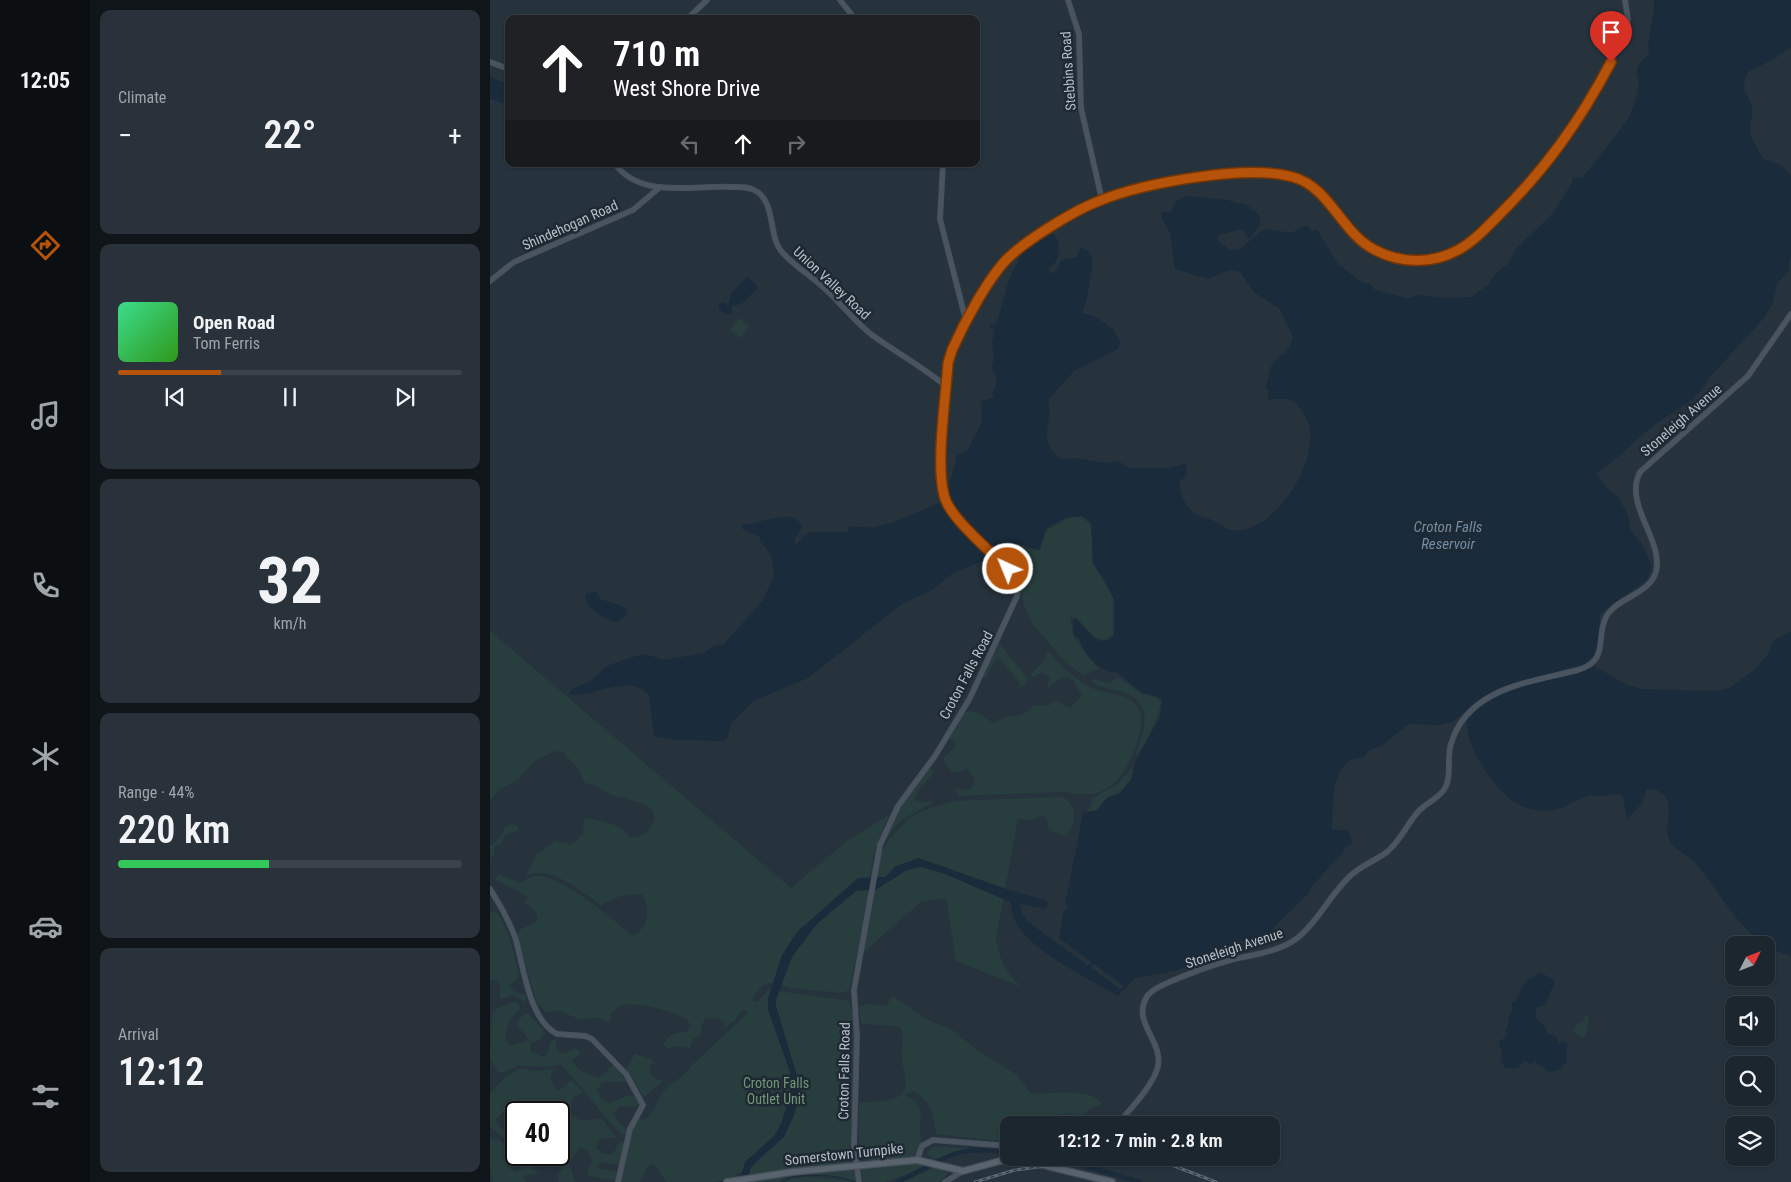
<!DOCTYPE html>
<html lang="en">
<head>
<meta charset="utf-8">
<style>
	:root { --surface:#1c262e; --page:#29323a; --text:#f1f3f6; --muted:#a0a5aa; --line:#3a434a; --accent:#b45309 }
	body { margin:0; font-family:"Roboto Condensed",sans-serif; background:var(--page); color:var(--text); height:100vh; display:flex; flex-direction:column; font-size:19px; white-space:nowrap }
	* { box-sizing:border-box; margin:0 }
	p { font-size:16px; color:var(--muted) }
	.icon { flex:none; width:28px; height:28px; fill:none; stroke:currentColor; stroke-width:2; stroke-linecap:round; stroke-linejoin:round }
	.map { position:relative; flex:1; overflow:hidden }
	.sheet { display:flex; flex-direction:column; gap:10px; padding:10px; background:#0f1519; width:400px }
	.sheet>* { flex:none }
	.top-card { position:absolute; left:15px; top:15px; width:475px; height:152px; border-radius:10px; box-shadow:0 1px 4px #0004,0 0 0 1px var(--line); background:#202124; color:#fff; overflow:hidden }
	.needle { width:32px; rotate:48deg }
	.tools { position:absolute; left:1235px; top:936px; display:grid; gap:10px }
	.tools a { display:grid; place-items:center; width:50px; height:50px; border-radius:10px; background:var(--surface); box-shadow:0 1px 4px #0004,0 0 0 1px var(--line); font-size:25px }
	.speed { position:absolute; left:15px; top:1101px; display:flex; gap:10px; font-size:25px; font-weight:700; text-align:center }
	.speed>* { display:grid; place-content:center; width:65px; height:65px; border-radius:50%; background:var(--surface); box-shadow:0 1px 4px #0004,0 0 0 1px var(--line); line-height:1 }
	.speed .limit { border:2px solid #111; border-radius:8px; background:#fff; color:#111 }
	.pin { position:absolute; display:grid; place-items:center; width:42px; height:42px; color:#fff; margin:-51px -21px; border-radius:50% 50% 50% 0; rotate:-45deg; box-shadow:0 0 5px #0007 }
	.pin .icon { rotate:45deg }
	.me { position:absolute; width:55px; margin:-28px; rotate:316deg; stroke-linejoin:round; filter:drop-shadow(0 0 4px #0008) }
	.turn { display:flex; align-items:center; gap:18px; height:105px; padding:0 25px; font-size:22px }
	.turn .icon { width:65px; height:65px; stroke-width:2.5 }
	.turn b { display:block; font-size:35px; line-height:42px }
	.lanes { display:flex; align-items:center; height:48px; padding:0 25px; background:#0003; justify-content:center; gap:25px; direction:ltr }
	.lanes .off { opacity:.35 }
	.big { font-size:38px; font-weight:600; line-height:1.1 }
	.sheet .widget { flex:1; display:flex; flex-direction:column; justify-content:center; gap:8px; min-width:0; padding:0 18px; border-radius:10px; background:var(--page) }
	.sheet .dial { align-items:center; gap:0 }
	.dial b { font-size:65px; line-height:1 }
	.song { display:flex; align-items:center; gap:15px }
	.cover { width:60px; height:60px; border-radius:8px; background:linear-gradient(135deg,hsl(150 70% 55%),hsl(110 70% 35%)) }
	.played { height:5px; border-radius:2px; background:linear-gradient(90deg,var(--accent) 30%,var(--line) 30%) }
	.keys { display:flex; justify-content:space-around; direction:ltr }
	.heat { display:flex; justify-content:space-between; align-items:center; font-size:28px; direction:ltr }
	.charge { height:8px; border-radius:4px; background:linear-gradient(90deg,#34c759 44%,var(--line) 0) }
	.trip { position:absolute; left:510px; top:1116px; width:280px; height:50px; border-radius:10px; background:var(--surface); box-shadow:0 1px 4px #0004,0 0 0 1px var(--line); font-weight:600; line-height:50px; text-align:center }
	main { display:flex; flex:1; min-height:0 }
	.tabs { display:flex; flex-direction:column; width:90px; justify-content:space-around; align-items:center; background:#0b0f12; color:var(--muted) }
	.tabs .icon { width:35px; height:35px }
	.tabs .selected { color:var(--accent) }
	.tabs b { font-size:22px; color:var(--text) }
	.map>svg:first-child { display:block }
</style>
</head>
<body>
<main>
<nav class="tabs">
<b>12:05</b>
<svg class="icon selected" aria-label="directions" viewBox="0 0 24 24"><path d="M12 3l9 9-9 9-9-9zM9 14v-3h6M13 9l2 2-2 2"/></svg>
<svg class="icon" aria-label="music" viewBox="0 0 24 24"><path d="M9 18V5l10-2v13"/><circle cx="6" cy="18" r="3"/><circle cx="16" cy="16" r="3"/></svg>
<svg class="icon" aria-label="phone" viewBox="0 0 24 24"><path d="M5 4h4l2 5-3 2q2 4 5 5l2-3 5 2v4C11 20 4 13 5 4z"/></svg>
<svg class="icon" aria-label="climate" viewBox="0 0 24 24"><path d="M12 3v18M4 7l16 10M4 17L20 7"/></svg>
<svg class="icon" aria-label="car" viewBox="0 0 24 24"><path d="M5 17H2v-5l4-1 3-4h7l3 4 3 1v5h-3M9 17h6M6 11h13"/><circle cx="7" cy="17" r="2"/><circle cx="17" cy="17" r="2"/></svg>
<svg class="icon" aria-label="filters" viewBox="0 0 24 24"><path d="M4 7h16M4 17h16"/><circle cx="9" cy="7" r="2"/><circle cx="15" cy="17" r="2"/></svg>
</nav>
<section class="sheet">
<div class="widget"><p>Climate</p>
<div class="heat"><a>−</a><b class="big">22°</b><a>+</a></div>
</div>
<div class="widget">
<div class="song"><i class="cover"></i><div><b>Open Road</b><p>Tom Ferris</p></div></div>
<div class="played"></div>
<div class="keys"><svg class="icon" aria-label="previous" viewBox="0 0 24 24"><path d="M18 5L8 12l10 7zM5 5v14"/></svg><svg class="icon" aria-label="pause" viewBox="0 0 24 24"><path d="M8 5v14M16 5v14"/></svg><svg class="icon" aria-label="next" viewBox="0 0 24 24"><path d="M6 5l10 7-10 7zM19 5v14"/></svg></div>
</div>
<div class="widget dial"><b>32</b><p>km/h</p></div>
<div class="widget"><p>Range · 44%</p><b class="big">220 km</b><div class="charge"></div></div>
<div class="widget"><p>Arrival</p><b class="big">12:12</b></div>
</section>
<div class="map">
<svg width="1301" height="1182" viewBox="0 0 1301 1182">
	<rect width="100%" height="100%" fill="#26333d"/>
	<g fill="#283e3e">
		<polygon points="249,318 259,326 251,338 240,330"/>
		<polygon points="580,517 592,517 602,526 602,562 623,598 623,636 613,640 603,636 586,617 580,617 583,635 596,654 609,669 593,675 575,662 543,624 535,608 527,576 507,553 512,548 528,546 549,551 557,530"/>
		<path d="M0 631 301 888 358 840 399 815 384 853 378 889 381 890 359 990 352 993 300 988 284 983H277L271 987 261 1001 267 1002 281 987V990L359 1001 363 1011 365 1033 363 1156 358 1165 258 1176 260 1171 247 1173 244 1178 223 1182H176L167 1168 162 1164 158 1166 150 1182H131L142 1129 147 1118 154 1120C165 1113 166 1103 172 1093 180 1082 196 1077 202 1065L258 1013 253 1009 245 1020 233 1028 235 1022 226 1018H216L212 1024 211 1034 203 1039 200 1048 186 1046 177 1049 173 1044C178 1034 186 1033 196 1032L201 1026C197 1012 148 1002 133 1005 128 1006 125 1011 120 1014V1022H117L108 1018 89 1019 70 1011 55 1012 46 1000 27 935 31 929 47 922C49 909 40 909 34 901L38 897 5 879 9 874 30 883C34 881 40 877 44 876 68 873 123 919 141 935L147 934C159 923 160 908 152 894L130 896 111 905C92 892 60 864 36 876L47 854 66 841 76 844H82L93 835 94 820 97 818C116 823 125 821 140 837 150 837 155 836 160 828 178 802 137 801 123 795 110 791 112 785 95 783L88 769 73 752 66 751 46 760 27 780 9 790 0 801Z"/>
		<polygon points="509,643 538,679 533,687 530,686 529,681 507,657 496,677 492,677"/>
		<path d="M557 650C569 664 584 678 600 687 614 694 636 693 646 705 656 717 650 732 646 745 639 765 630 784 610 792 596 797 582 792 568 792 535 793 502 795 469 796L465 790 468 788 473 790 481 789 485 780 478 769 463 773 454 762V757L465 748V741L459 738 473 713C489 707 491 719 505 723 518 712 530 721 543 706H558L565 700 580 708 592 696 583 680 576 677 569 679 559 687 557 685 560 678 552 672 543 677 541 674 556 659Z"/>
		<path d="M628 677 650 693 668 698 671 702 667 719 654 745 645 756C653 735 665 706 638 694 626 688 612 690 601 681L603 679 620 683Z"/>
		<polygon points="440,768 443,770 442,776 430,787 425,798 426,801 443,802 410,821 393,843 410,806"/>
		<polygon points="641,769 643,770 641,779 630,792 618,797 607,810 598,811 603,798 628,784"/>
		<path d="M571 797C589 804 586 825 576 836L563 832 557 826 559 822 553 815 542 820 528 819 506 938C509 958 515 973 532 987L466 961 456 898 432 901 374 952 390 855 400 838 421 817 432 811 464 801Z"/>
		<path d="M23 824 28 826V831L14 836 11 844 5 846 4 855 0 858V845C7 843 14 833 14 827Z"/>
		<path d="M4 911C17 919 25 958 29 974L28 979 22 982 20 987 25 992 37 996 35 1002 23 995 14 999 10 998V984L7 980H0V914Z"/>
		<path d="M403 996 436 1019 461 1029 487 1050 527 1075 541 1094C559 1094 602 1087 612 1104L600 1108 590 1118 582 1113 570 1114 564 1125H519V1142H516L446 1134C443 1113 443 1104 424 1091L415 1095C441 1107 425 1122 432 1143L422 1158 383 1161 373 1158 369 1145V1103C383 1100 415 1105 416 1084 416 1076 413 1068 412 1060 410 1047 417 1037 409 1026L371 1024 369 1007 377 1004 396 1006Z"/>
		<path d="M25 1002 29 1005 30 1009C19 1018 11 1032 19 1046L38 1041 37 1037 27 1026 28 1021 34 1014H39L54 1031 51 1040 42 1042 40 1051 53 1057 57 1054 61 1040 70 1039 66 1042V1047L72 1054 85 1048 89 1050 90 1054 82 1060C84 1069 100 1076 109 1078L123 1065 137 1081C128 1083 120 1079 111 1083L107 1091 112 1099 119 1103 137 1096H146L149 1103 147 1107 130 1106 124 1112 127 1121 136 1128V1134L132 1135 125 1128 71 1064 56 1067 29 1065 15 1072H8L0 1059 2 1016 7 1008Z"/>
		<polygon points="1096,1014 1099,1019 1096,1035 1092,1038 1083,1031 1088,1023 1093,1022"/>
		<polygon points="145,1054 161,1059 163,1063 160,1067 160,1072 165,1079 174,1080 154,1097 136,1069"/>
		<path d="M31 1068 42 1071 64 1069 60 1077 66 1090 73 1088 81 1080 93 1092 83 1098 80 1107 82 1114 89 1120 112 1119 126 1137 110 1139 106 1148 113 1154H123L130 1141 134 1144 129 1165 110 1162 108 1166 109 1169 128 1172 126 1179 119 1180 97 1175 98 1169 102 1163C101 1155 99 1149 90 1147L79 1163 85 1182H69L68 1176 75 1162 69 1155V1112H41L35 1110V1112H26V1121L20 1113 13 1112 5 1120C11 1129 18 1134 22 1145L0 1126V1094L16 1076Z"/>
		<polygon points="0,1139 10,1140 25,1153 16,1165 26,1172 38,1163 49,1174 37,1174 33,1177 36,1182 3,1182 0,1169"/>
		<polygon points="446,1146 483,1149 519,1149 519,1152 478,1151 452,1161 437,1155 440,1149"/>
		<polygon points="423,1162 440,1166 395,1182 373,1182 372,1168"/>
		<polygon points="446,1167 458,1173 450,1182 411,1182"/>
		<polygon points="357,1169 364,1171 366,1181 322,1174 298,1176 289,1182 260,1182 307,1174"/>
		<polygon points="318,1177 360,1181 362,1182 295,1182 302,1178"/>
	</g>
	<g fill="#1a2b3b">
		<path d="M1164 0H1301V47L1284 59 1258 72C1248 93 1260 92 1262 109 1263 117 1258 127 1261 135 1263 143 1270 151 1273 159L1291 165 1301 176V254L1298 272 1287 284 1283 303 1273 319 1220 377C1209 400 1182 412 1162 427 1142 442 1127 461 1106 473L1117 489 1129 498 1138 516 1141 531 1153 545 1162 566 1157 580 1125 602 1110 615 1108 646 1104 655 1095 664 1010 687 994 696 963 722 949 725 919 724 891 746 878 751 874 757C869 759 862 758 858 762 839 779 844 806 842 829L858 831 863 843 854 848V851L821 887 819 893 787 924 781 932 762 941H750L737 947 733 951 723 952 714 959 689 970 645 978 628 996C598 978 541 952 525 921 522 915 522 908 520 902L455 874 431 867 417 870 387 889 366 891 327 924 302 957 286 1000V1006L307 1076 308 1096 305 1113 294 1137 266 1162 261 1168 256 1182H249L255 1162 284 1136 291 1124 301 1092 300 1072 278 1010V998L292 955 307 932 368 878 395 877 406 866 429 858 519 890 555 900 558 904 555 909 530 904 532 914 537 921 630 989 635 987 569 938 574 910H577L578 906 575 905 593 813 606 811 617 798 629 794 641 780 646 760 670 717 672 700 667 696 652 693 627 672C610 674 592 652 589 638L584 635 583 620 585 618 608 641 619 640 624 634V600L617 584 603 563 601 523 592 516 575 518 556 529 549 550C541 548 533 543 524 545 518 546 518 548 512 547L507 552C494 539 458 511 458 493 458 480 466 469 466 456L477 451 491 424V401L504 398 502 393C508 384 508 376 501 368L504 359 502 343 505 330 499 326 507 323 519 279 532 253 563 233C573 244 571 259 559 269L560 274 567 270 570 261 587 257 591 247C596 250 601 252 602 258 604 265 596 308 592 313L604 316 623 329 630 342 628 349 584 371 558 400C564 423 545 442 572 459L586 458 616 463 628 461 638 467 644 468H680L697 463V475L690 481C688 496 700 516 715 518 730 520 732 532 750 530 792 526 840 445 812 411 809 407 805 402 801 400 794 397 786 400 778 399L779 391 775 387C780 380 777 372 782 365 791 352 799 355 803 337L790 309 764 292 750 272 739 270 718 279 685 269 680 233 671 216 672 212H681L685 202 698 196 737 200 757 205 769 215 771 223 759 239 752 229 728 235 727 240 740 250H749L771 231 779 229 801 233 817 225 822 231 827 230 848 264 870 281 880 284 885 290 917 298 930 295 955 298 981 297 997 286 1006 273 1018 264 1026 249 1062 214 1082 183 1083 178 1093 177 1137 121 1145 102 1149 82 1146 74 1148 66 1159 53C1156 36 1165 20 1164 0Z"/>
		<polygon points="0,76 11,82 19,82 19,105 0,99"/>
		<polygon points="257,277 267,285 267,289 251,304 241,306 242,312 237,315 229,309 229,304 233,302 238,305 242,292"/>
		<path d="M451 502 457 511 497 555 496 560 463 573 442 590 412 604 318 678 264 701 241 723 237 738 234 741 187 740 164 736 159 695C137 672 103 699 79 694L82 689 99 682 117 666 133 660 154 654 175 660 214 653 221 647 234 644 273 600 283 578 284 572 281 555 270 541V537L251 528 254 524C270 525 305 505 312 527L305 539V545L319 532H359L358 527C367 525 375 529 385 527 409 522 430 510 451 502Z"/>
		<path d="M101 592H107L110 599 135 607 138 614 126 622C112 618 100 611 95 598L96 594Z"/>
		<path d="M1301 631V956C1253 943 1236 899 1206 864 1199 855 1186 851 1180 841 1170 822 1193 798 1161 788L1156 790 1153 802 1137 819 1133 796C1126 792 1121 795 1114 796 1109 797 1104 794 1099 796 1089 798 1080 805 1071 808 1038 818 1014 799 997 773 986 757 977 740 977 720 1000 692 1034 686 1067 678 1080 675 1092 673 1104 666L1137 685 1152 689 1225 691 1239 688 1264 670 1277 656 1284 640Z"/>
		<polygon points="1050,972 1065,981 1055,1005 1047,1007 1045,1018 1054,1026 1058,1034 1067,1037 1068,1044 1073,1041 1077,1044 1076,1062 1070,1069 1059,1072 1044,1061 1042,1065 1035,1061 1027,1068 1016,1068 1010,1061 1013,1052 1009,1045 1009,1041 1015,1038 1017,1033 1015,1030 1019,1023 1018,1019 1022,1011 1022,1001 1025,1002 1035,982"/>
	</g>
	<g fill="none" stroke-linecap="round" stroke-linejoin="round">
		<path stroke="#1a2b3b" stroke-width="1" d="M292 1182C306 1172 350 1174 364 1182"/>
		<polyline stroke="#1a2b3b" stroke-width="2.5" points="597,969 603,963"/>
		<g stroke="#1a2b3b" stroke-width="4.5">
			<polyline points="568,1158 650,1182"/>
			<path d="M408 1182C428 1173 447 1159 468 1153 484 1148 502 1151 519 1153"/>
		</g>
		<g stroke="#46505a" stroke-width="6">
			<g id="secondary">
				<polyline points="350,0 365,19"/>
				<polyline points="578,0 589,34 591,108 612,200"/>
				<polyline points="197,19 217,0"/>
				<polyline points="0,62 19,69"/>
				<path d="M125 164C151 199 202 185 240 187 248 187 258 186 266 191 286 203 278 236 292 252 304 266 320 275 333 287 350 302 364 321 382 335 407 353 433 367 457 387"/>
				<polyline points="453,164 450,219 476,321"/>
				<polyline points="0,281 24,262 143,210 169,188"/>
				<path d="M0 889C9 903 19 921 25 937 34 966 38 1019 67 1034L95 1036 102 1039 136 1074 153 1105 140 1129 128 1182"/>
				<path d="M627 1125C639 1110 664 1085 668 1066 673 1040 640 1021 658 995 665 987 675 984 684 980 701 973 719 966 737 961 762 954 791 953 811 935 830 918 841 894 859 877 870 866 885 861 897 852 910 841 916 826 927 813 934 804 946 800 953 791 963 779 956 758 961 744 977 688 1041 682 1088 670 1120 660 1105 639 1116 617 1127 597 1159 595 1166 572 1174 540 1133 505 1150 472L1258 376 1301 314"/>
				<polyline points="427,1160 432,1146 443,1140 519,1146"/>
				<polyline points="369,1182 364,1145 367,1037 364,990 390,845 408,806 445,756 480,698 527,596 528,586 524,577 460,508 454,492 452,462 461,354 476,321 505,275 520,256 589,211 612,200 705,177 760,174 801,176 820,185 834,197 862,233 890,253 914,259 931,260 962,253 987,237 1024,201 1053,169 1087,122 1134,36 1138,20 1135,0"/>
				<polyline points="455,1182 473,1171"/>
			</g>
		</g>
		<g stroke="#46505a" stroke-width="8">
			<polyline id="primary" points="237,1182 302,1172 427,1160 473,1171 510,1161 537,1161 622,1182"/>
		</g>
		<use href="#secondary" stroke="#495460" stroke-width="4.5"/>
		<use href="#primary" stroke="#58636d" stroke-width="5.5"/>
		<g stroke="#5d6974" stroke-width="3">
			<g id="rail">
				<polyline points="633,1158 679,1164 726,1182"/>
				<polyline points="485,1182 525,1170 617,1158"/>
			</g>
		</g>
		<use href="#rail" stroke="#1f2933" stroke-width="1" stroke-dasharray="4" stroke-linecap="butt"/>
	</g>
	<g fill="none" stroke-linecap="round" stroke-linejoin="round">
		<g stroke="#753606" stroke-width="12">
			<path id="route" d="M518 569C502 553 464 521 456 501 444 472 456 397 458 363L462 350C474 323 498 278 518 258 538 239 583 211 609 201 653 183 757 164 803 177 841 188 851 233 885 250 911 264 943 264 968 250 983 242 995 229 1007 217 1055 170 1090 121 1121 62"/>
		</g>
		<use href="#route" stroke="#b45309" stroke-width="9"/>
	</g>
	<g text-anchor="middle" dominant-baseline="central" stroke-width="5" stroke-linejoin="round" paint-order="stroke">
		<g font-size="14" fill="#b6bfc8" stroke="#1f2933">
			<text transform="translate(578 71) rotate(-94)">Stebbins Road</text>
			<text transform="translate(80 225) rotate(-24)">Shindehogan Road</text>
			<text transform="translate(342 283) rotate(43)">Union Valley Road</text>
			<text transform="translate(1191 420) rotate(-41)">Stoneleigh Avenue</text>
			<text transform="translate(476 675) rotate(-62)">Croton Falls Road</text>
			<text transform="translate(744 948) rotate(-18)">Stoneleigh Avenue</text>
			<text transform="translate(354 1071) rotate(-89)">Croton Falls Road</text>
			<text transform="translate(354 1154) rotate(-6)">Somerstown Turnpike</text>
		</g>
		<g font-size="14" fill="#6f9874" stroke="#1f2933">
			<text x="286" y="1083">Croton Falls<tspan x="286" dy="16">Outlet Unit</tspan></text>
		</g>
		<g font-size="15" font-style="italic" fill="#728da5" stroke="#1f2933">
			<text x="958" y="527">Croton Falls<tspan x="958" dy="17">Reservoir</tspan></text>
		</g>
	</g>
</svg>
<div class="tools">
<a><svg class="needle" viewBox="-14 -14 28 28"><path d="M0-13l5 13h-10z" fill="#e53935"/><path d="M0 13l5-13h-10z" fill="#a0a5aa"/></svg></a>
<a><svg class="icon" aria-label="sound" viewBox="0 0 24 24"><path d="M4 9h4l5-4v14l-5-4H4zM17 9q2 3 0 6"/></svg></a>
<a><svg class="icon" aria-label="search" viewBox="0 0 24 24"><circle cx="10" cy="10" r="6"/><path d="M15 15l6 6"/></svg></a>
<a><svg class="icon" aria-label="layers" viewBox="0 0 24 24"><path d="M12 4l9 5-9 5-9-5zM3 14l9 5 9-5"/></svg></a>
</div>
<div class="speed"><div class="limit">40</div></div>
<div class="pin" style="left:1121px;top:62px;background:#d93025"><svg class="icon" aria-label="arrive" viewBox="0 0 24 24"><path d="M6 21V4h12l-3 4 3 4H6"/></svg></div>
<svg class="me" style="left:518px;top:569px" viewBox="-20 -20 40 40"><circle r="17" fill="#b45309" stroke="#fff" stroke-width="3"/><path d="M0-11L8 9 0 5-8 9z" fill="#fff"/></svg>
<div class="trip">12:12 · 7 min · 2.8 km</div>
<div class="top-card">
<div class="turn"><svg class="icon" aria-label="ahead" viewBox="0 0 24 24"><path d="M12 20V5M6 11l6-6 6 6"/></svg><div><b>710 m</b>West Shore Drive</div></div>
<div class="lanes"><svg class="icon off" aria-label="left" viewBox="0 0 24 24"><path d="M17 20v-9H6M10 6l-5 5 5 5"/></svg><svg class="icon" aria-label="ahead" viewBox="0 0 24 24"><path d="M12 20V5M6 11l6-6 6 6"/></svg><svg class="icon off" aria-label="right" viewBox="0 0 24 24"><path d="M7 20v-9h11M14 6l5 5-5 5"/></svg></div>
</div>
</div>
</main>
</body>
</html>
